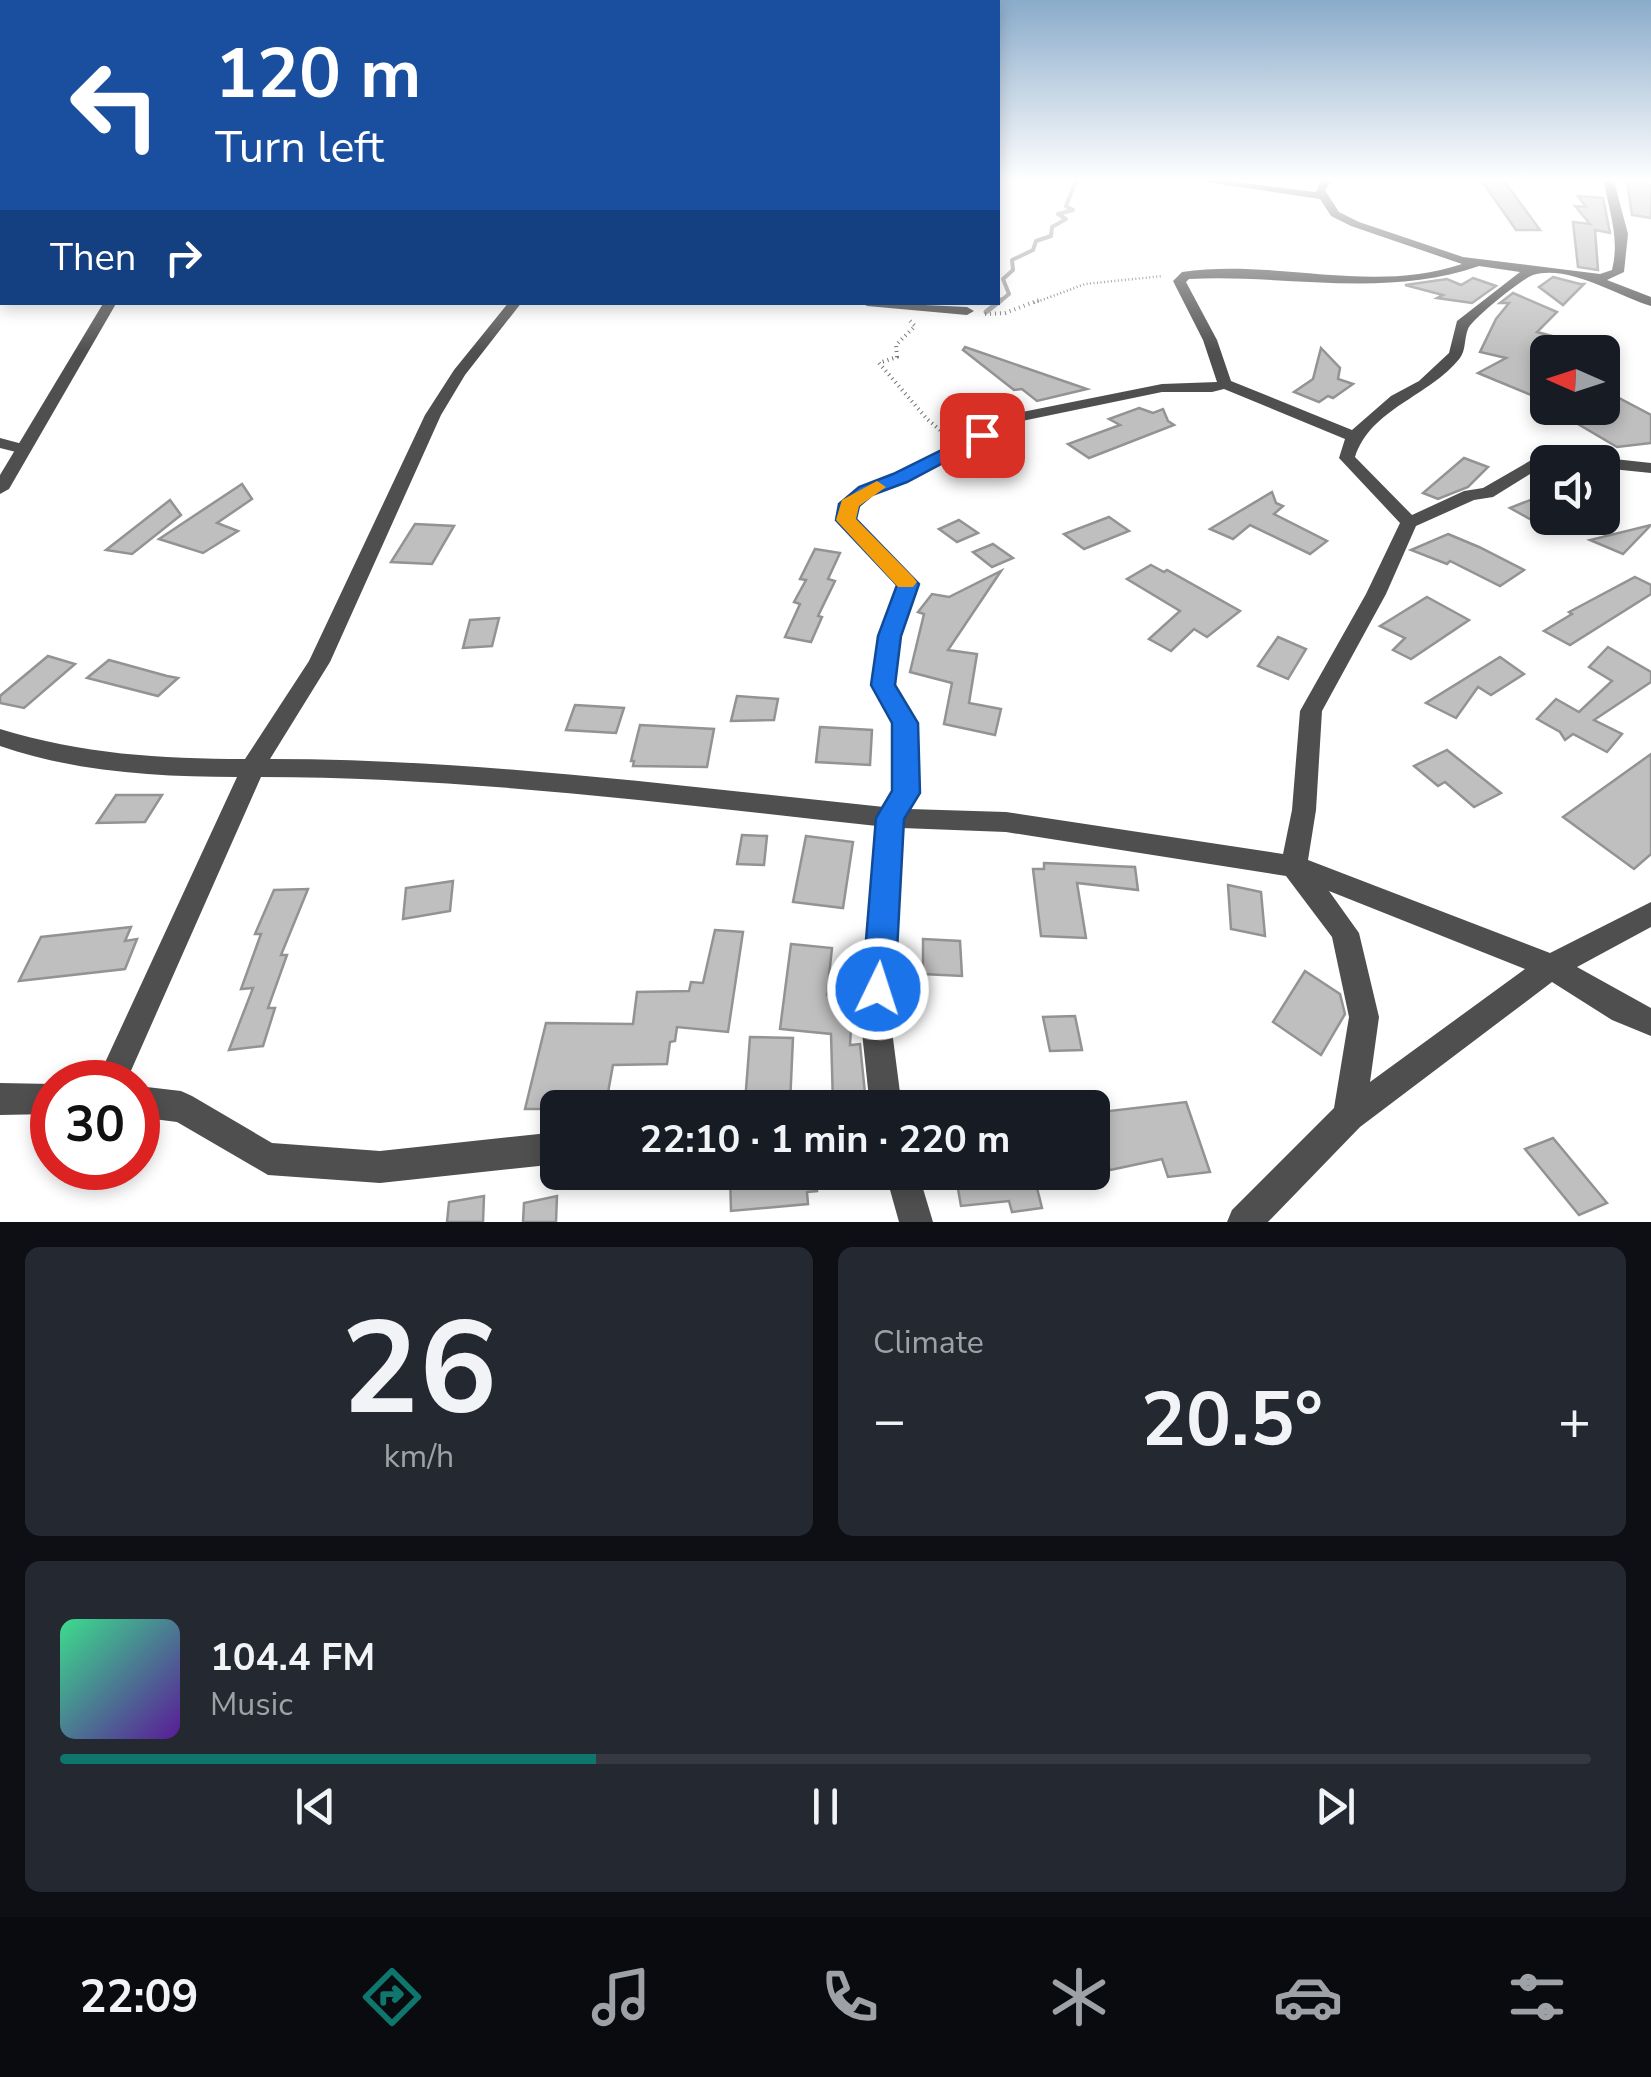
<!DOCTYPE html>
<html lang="en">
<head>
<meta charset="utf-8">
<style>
	:root { --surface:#171b24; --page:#242831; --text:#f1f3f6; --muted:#9ea1a6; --line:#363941; --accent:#0f766e }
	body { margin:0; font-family:"Nunito Sans",sans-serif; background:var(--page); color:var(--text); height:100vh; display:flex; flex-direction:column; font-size:38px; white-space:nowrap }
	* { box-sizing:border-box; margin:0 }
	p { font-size:32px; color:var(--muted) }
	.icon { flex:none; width:55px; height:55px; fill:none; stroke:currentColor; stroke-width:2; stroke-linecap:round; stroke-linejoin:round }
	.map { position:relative; height:1222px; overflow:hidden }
	.sheet { display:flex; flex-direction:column; gap:25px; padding:25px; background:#0d0f14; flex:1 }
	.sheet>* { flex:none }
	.top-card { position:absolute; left:0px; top:0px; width:1000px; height:305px; box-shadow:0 5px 15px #0003; background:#1a4fa0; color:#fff; overflow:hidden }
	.needle { width:65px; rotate:273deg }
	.buttons { position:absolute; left:1530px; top:335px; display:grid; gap:20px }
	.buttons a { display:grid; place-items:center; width:90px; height:90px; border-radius:15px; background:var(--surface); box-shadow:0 5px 15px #0003; font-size:50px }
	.speed { position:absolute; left:30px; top:1060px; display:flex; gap:20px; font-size:50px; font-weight:700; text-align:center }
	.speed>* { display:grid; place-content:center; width:130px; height:130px; border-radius:50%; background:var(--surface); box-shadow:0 5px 15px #0003; line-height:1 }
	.speed .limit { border:15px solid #d22; background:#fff; color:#111 }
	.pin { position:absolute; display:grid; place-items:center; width:85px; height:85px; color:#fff; margin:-42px; border-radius:20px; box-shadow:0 5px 15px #0006 }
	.me { position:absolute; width:110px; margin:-55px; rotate:4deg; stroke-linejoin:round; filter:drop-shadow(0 0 8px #0008) }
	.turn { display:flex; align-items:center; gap:35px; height:210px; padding:0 50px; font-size:45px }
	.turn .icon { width:130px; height:130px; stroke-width:2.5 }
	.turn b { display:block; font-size:70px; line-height:85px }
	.then { display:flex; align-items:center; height:95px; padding:0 50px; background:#0003; gap:20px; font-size:38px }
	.big { font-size:75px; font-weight:700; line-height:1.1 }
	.sheet .tile { flex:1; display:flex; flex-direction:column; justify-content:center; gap:15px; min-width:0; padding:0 35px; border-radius:15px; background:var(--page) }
	.sheet .dial { align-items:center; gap:0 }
	.dial b { font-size:130px; line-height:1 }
	.song { display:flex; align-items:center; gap:30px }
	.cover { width:120px; height:120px; border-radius:15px; background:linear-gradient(135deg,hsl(150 70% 55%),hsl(270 70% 35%)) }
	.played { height:10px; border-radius:5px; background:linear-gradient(90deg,var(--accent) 35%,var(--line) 35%) }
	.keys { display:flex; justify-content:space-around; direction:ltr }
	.heat { display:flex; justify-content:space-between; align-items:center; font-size:55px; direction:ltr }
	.sheet .tiles { flex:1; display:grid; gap:25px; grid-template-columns:1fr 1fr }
	.tile:last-child { grid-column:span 2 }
	.trip { position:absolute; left:540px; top:1090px; width:570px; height:100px; border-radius:15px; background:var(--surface); box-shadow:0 5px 15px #0003; font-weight:700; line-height:100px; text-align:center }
	.tabs { display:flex; height:160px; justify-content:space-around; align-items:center; background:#090b0e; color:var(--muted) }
	.tabs .icon { width:70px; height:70px }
	.tabs .active { color:var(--accent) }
	.tabs b { font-size:45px; color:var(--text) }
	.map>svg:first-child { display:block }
</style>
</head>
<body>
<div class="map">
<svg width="1651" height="1222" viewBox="0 0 1651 1222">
	<rect width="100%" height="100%" fill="#fff"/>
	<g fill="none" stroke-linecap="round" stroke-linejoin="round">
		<polyline stroke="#9d9d9d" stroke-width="4" points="998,303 1009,294 1003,279 1013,270 1012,260 1033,250 1036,241 1051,236 1052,227 1066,219 1058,214 1073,210 1066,206 1076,181"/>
		<polyline stroke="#9d9d9d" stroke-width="5" points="986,312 1001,300"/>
	</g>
	<g fill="#bfbfbf" stroke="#939393" stroke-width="2.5">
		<polygon points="1482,181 1504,181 1540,230 1516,230"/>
		<polygon points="1627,182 1651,185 1651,218 1632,215"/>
		<polygon points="1578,196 1603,198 1610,233 1595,230 1598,270 1578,267 1573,222 1590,224 1575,206 1586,207"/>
		<polygon points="1553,277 1580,284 1584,284 1563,305 1539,287"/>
		<polygon points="1473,278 1496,286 1472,303 1437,298 1443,295 1405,285 1447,279 1461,285"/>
		<polygon points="1513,293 1557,312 1537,332 1571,341 1564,352 1548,352 1548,379 1536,397 1478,373 1506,358 1480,352 1496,319 1509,303 1500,303"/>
		<polygon points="965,347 1087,389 1037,401 1022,389 1014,390 963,350"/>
		<polygon points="1321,348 1340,368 1338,379 1353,384 1333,398 1328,396 1319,402 1294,392 1313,379"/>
		<polygon points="1602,389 1651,415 1651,443 1617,447 1561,414 1602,408"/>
		<polygon points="1139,408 1153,413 1163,409 1168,421 1174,425 1089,458 1068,444 1120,425 1109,419"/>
		<polygon points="1464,458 1488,467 1468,487 1438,499 1423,493"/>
		<polygon points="242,484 252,499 217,523 238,531 203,553 159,539"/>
		<polygon points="1272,492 1276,503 1283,506 1274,514 1327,541 1310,554 1250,525 1233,539 1210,529"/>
		<polygon points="1548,493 1548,529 1510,508"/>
		<polygon points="170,500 181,515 132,554 106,550"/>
		<polygon points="1109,517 1129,531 1084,549 1064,534"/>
		<polygon points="959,520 978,533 957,542 939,529"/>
		<polygon points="415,524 454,526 432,564 391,562"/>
		<polygon points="1651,525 1623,554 1590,540"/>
		<polygon points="1448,534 1479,547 1524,570 1500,586 1450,561 1447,564 1411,550"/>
		<polygon points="993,544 1013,558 992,567 973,552"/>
		<polygon points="815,549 840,553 828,579 835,581 818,616 822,617 811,642 785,637 800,604 794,602 806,580 800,579"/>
		<polygon points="1151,565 1164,572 1167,570 1240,611 1207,637 1194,629 1171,651 1149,639 1180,611 1127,579"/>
		<polygon points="1001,571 948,650 977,654 969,703 1001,709 995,735 944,724 952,683 910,672 924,614 918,612 932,594 949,597"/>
		<polygon points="1635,577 1651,585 1651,594 1570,645 1544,631 1572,614 1569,612"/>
		<polygon points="1427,597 1469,620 1411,659 1393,650 1405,638 1380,626"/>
		<polygon points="499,618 492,646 463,648 470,620"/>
		<polygon points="1278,637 1306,649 1288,679 1258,666"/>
		<polygon points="1608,647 1651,672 1651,682 1594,720 1622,734 1607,752 1573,734 1565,740 1560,732 1537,719 1556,699 1579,712 1612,681 1589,667"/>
		<polygon points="48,656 75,664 24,708 0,703 0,696"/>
		<polygon points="1500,657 1524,674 1491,695 1478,687 1456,718 1426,703"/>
		<polygon points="109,660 167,676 178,678 158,696 87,678"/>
		<polygon points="737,696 778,699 774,720 731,721"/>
		<polygon points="575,705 624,708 616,733 566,730"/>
		<polygon points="640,725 714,729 707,767 633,766 634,761 631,761"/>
		<polygon points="820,727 872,730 870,765 816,762"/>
		<polygon points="1447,750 1501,793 1474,807 1445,782 1438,786 1414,766"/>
		<polygon points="1651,754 1651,854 1634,869 1563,817"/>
		<polygon points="116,795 162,795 145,822 97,823"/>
		<polygon points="742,835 767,836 764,865 737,864"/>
		<polygon points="806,836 853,842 843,908 793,902"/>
		<polygon points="1044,863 1135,867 1138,890 1077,883 1086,938 1041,936 1033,869 1044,869"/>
		<polygon points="453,881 450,911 403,919 406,888"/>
		<polygon points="1228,885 1261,892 1265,936 1231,929"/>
		<polygon points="308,889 281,955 287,955 268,1008 275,1008 263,1046 229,1050 253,988 241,989 261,934 255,934 274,890"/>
		<polygon points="131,927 125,941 137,939 125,969 19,981 41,937"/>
		<polygon points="715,930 743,932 728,1032 677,1027 675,1041 670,1042 667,1064 613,1065 607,1098 562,1098 558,1109 525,1109 546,1023 633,1024 637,992 689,991 691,982 703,983"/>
		<polygon points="923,939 960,941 962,976 923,974"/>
		<polygon points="791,944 832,948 827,995 853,997 850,1045 860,1044 866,1103 833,1104 831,1034 780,1029"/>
		<polygon points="1305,971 1340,994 1345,1014 1321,1055 1273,1022"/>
		<polygon points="1075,1016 1082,1050 1050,1051 1043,1017"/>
		<polygon points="750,1037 793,1038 790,1104 745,1103"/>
		<polygon points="1186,1102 1210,1172 1168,1177 1162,1159 1110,1170 1106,1160 1092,1163 1092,1113"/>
		<polygon points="1553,1138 1607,1203 1579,1215 1525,1149"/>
		<polygon points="730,1172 816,1172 817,1191 807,1192 808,1204 731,1211"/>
		<polygon points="955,1172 1033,1172 1042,1208 1012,1212 1009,1201 961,1206"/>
		<polygon points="484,1196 483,1222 447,1222 449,1202"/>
		<polygon points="557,1196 556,1222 523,1222 524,1203"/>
	</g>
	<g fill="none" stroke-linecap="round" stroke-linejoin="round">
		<polyline stroke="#717171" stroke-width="2.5" stroke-dasharray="1 2.5" stroke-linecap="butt" points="1034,303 1085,284 1163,276"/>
		<g stroke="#717171" stroke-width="4" stroke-dasharray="1 4" stroke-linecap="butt">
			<polyline points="985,314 1005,313 1039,300"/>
			<polyline points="910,321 915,326 896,345 897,357 879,363 927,419 946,435"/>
		</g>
		<g fill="#4f4f4f" fill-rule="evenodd">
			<path d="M1200 181H1227L1316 192 1321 181H1331L1325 190 1339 212 1359 222 1463 257 1600 274 1612 270C1620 237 1609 213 1604 181H1614L1628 234 1624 272 1607 280 1651 297V306C1618 296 1568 264 1533 275 1522 279 1472 319 1468 329 1464 339 1466 350 1460 358 1429 397 1371 408 1355 457L1412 515 1464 491 1483 488 1547 451 1567 449 1605 458 1651 463V473L1602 468V462L1551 461 1493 497 1474 500 1416 526 1386 594 1322 711 1316 810 1308 860 1550 953 1651 902V927L1577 967 1651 1008V1036L1612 1020 1552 982 1360 1127 1268 1222H1227L1232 1210 1334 1108 1349 1017 1332 937 1286 876 1006 832 902 828 891 1023 902 1108H870L861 1023 877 826C672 804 467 777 261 777L126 1082H96L237 777C157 777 76 772 0 746V729C82 754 160 759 245 759L309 661 425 415 454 370 509 302H522L465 375 441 415 330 662 270 759C475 759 680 786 884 807L894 792V723L872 685 880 636 898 585 837 520 840 504 859 487 894 474 1012 414 1162 384 1217 382 1203 340 1173 281 1182 272C1274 258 1371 295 1462 264L1351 226 1331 216 1320 199ZM1479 266 1520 272 1457 321 1449 353 1419 381 1391 396 1352 430 1231 381 1217 340 1186 282 1189 279C1286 274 1385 299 1479 266ZM1224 389 1345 439 1339 458 1400 523 1366 594 1300 711 1292 810 1283 854 1006 812 909 809 918 793 916 723 894 685 900 636 918 584 855 519 857 506 871 495 906 482 1022 421 1162 392H1212ZM1329 891 1525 969 1370 1082 1379 1017 1359 933Z"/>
			<polygon points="861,302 967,307 974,311 967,315 867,306"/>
			<polygon points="0,438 30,446 32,449 24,454 0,448"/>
			<polygon points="0,1083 52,1084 52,1114 0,1115"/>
			<polygon points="138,1086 181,1091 192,1096 272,1143 380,1151 558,1132 558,1164 380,1183 268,1175 177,1122 138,1117"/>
			<polygon points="885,1172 918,1172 933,1222 899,1222"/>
		</g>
		<g fill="#4f4f4f" fill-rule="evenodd">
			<rect x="0" y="201" width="2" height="7"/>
			<polygon points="104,302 117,302 9,489 0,494 0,475"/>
		</g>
	</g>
	<linearGradient id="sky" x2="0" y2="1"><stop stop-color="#8aabca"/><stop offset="0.51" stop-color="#fff"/><stop offset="1" stop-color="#fff" stop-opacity="0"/></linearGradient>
	<rect width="1651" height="352" fill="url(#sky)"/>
	<polygon fill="#1a73e8" stroke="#114b97" stroke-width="2.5" points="982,430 988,431 988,439 907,482 872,495 859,506 856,519 919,584 901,636 895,685 918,723 920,793 904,819 895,989 890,1000 878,1004 867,1000 862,989 876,818 892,791 892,723 871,685 878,636 897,585 836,520 839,504 859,487 893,474"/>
	<polygon fill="#f59e0b" points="877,481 886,487 859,506 856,519 913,577 917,582 913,587 898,587 836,520 842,500"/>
</svg>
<div class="buttons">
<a><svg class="needle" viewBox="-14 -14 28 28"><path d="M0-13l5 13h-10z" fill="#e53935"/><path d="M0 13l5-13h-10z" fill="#9ea1a6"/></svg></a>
<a><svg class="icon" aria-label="sound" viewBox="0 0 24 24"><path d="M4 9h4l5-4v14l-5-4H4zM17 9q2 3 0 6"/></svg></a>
</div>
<div class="speed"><div class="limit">30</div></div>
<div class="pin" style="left:982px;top:435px;background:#d93025"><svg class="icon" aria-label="arrive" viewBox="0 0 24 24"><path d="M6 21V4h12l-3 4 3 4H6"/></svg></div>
<svg class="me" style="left:878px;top:989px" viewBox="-20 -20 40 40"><circle r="17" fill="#1a73e8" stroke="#fff" stroke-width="3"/><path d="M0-11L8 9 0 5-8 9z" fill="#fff"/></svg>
<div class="trip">22:10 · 1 min · 220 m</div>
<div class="top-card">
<div class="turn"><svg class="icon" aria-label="left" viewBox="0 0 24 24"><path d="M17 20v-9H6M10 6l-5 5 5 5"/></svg><div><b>120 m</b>Turn left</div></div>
<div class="then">Then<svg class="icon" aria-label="right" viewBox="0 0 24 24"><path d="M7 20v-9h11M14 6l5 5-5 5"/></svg></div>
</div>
</div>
<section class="sheet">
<div class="tiles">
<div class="tile dial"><b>26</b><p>km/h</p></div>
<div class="tile"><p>Climate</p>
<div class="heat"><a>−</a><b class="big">20.5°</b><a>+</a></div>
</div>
<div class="tile">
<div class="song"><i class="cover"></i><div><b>104.4 FM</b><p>Music</p></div></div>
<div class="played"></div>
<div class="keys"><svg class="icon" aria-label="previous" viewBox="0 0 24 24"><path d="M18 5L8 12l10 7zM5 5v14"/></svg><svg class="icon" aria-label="pause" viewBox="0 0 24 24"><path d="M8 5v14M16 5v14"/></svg><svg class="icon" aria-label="next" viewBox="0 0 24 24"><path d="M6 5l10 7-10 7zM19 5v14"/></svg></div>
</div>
</div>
</section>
<nav class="tabs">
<b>22:09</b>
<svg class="icon active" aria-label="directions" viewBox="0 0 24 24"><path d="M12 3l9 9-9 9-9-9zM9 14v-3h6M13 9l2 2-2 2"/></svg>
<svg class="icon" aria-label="music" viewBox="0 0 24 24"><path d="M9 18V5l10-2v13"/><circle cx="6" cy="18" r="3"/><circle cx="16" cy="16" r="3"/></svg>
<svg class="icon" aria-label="phone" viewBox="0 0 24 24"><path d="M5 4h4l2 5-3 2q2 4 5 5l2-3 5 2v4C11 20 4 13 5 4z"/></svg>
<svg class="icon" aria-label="climate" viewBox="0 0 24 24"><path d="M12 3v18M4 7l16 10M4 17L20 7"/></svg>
<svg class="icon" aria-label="car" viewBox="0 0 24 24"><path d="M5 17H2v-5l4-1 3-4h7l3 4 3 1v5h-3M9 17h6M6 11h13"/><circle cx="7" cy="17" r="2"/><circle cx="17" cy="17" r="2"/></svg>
<svg class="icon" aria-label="filters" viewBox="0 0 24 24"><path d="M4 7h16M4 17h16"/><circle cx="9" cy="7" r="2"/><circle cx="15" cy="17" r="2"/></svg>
</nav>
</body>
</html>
